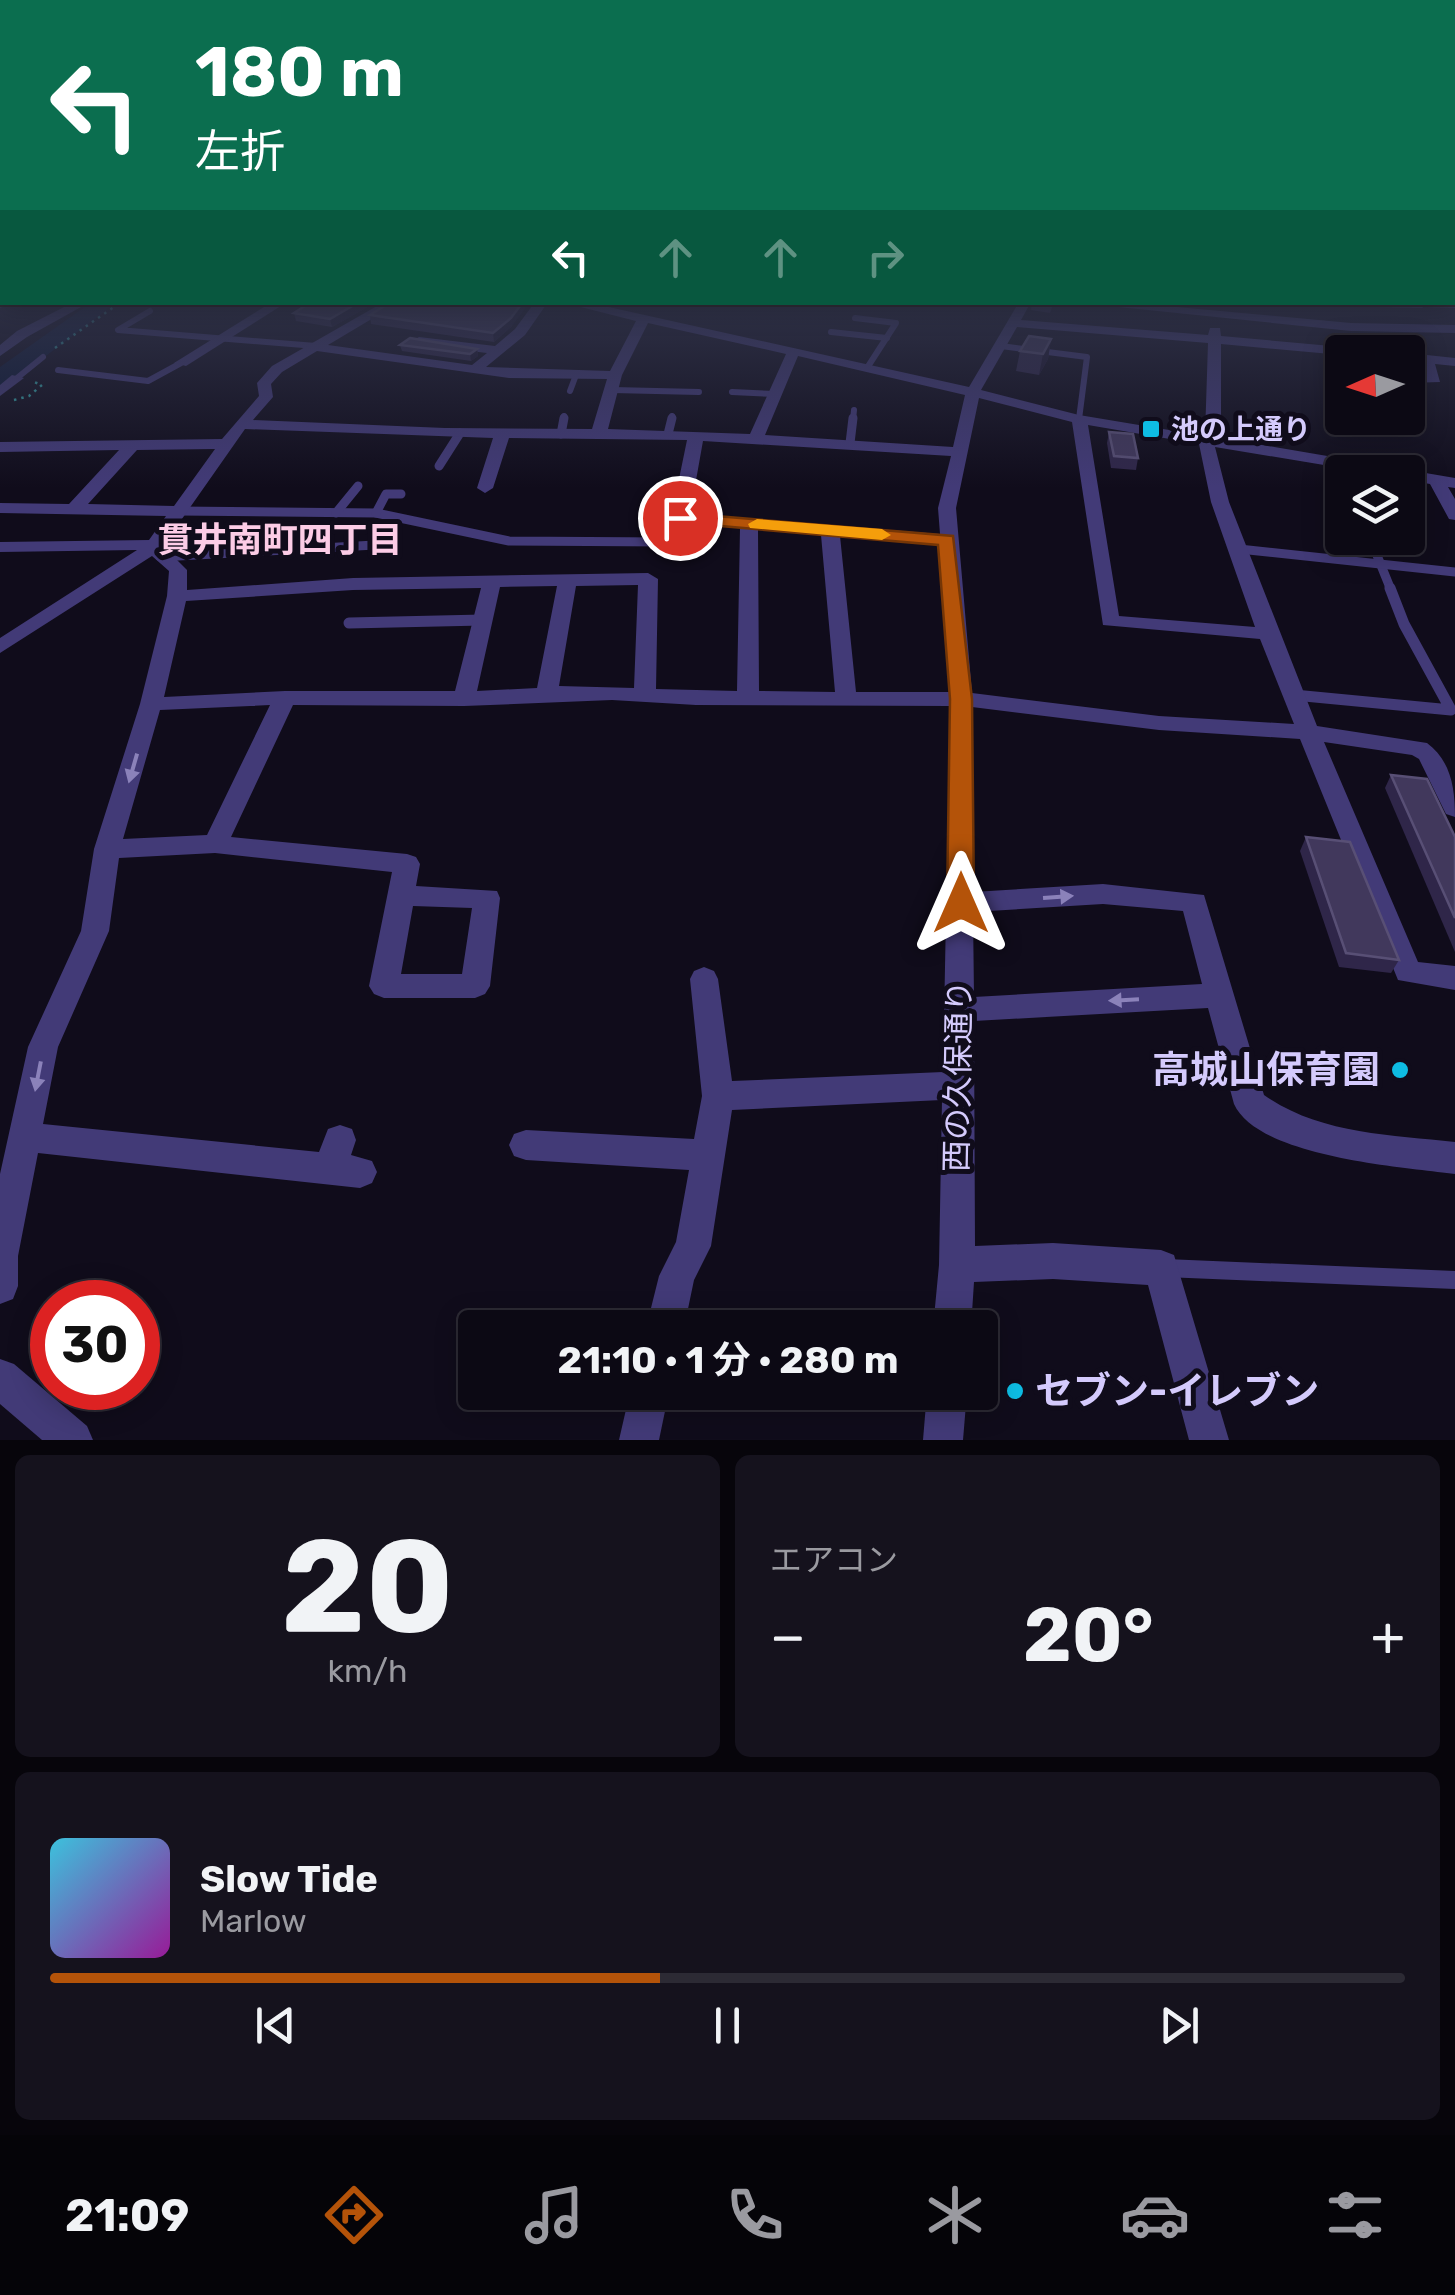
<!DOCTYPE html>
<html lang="ja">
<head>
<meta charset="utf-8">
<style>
	:root { --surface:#0c0914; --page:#15121d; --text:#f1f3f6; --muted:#9a9aa0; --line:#2c2a34; --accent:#b45309 }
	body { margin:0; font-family:Rubik,"Noto Sans JP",sans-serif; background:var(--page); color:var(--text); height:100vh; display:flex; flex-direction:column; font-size:38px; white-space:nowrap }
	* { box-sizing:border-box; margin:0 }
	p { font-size:32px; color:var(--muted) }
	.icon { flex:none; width:55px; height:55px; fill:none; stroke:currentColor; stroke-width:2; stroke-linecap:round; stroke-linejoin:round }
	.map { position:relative; height:1440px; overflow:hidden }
	.panel { display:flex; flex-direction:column; gap:15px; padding:15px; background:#07050b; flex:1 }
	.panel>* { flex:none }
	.guide { position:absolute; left:0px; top:0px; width:1455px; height:305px; box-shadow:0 5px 25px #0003,0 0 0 2px var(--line); background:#0b6e4f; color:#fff; overflow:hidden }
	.needle { width:65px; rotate:267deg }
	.buttons { position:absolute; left:1325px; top:335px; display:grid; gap:20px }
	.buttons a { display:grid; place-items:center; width:100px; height:100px; border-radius:10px; background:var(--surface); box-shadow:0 5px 25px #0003,0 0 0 2px var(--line); font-size:50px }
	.speed { position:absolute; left:30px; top:1280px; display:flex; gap:20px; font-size:50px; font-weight:700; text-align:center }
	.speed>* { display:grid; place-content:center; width:130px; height:130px; border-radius:50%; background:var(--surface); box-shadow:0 5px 25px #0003,0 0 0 2px var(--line); line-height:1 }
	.speed .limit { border:15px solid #d22; background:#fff; color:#111 }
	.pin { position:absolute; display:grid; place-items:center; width:85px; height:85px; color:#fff; margin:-42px; border:5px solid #fff; border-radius:50%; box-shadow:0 2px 10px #0007 }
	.me { position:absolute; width:110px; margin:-55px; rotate:0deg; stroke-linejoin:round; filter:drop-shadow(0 0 8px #0008) }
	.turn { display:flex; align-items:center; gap:35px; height:210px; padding:0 30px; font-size:45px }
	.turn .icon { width:130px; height:130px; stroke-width:2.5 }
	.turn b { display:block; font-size:70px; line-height:85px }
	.lanes { display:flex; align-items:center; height:95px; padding:0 30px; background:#0003; justify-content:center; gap:50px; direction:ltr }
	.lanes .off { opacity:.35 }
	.big { font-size:75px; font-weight:700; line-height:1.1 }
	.panel .widget { flex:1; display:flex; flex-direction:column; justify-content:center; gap:15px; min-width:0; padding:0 35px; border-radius:15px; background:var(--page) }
	.panel .dial { align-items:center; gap:0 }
	.dial b { font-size:130px; line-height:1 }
	.song { display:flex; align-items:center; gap:30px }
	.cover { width:120px; height:120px; border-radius:15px; background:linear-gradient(135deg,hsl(190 70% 55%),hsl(300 70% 35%)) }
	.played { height:10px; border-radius:5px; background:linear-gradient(90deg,var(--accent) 45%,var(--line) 45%) }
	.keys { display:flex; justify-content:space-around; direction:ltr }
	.heat { display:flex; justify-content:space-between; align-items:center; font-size:55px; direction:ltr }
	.panel .tiles { flex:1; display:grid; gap:15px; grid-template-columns:1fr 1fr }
	.widget:last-child { grid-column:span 2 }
	.trip { position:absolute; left:458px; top:1310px; width:540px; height:100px; border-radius:10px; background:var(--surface); box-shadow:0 5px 25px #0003,0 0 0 2px var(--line); font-weight:700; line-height:100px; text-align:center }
	.tab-bar { display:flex; height:160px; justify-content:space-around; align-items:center; background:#050408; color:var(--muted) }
	.tab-bar .icon { width:70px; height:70px }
	.tab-bar .active { color:var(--accent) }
	.tab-bar b { font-size:45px; color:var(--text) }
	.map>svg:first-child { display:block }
</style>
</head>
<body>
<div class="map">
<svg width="1455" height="1440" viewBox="0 0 1455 1440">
	<rect width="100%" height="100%" fill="#100c1b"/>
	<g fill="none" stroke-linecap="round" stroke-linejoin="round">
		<polygon fill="#0b1735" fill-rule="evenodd" points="92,302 117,302 9,384 0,386 0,367"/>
		<g stroke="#34a3a6" stroke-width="2.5" stroke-dasharray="2.5 5" stroke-linecap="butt">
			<polyline points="55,348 121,302"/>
			<polyline points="14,400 29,396 42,385 34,382"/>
		</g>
		<g stroke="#423a77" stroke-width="6">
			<polyline points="888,302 906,302"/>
			<polyline points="1422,304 1455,305"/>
			<polyline points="150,311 118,330 316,346"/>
			<polyline points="855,318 896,323 867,368"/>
			<polyline points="831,332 887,338"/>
			<polyline points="1001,346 1087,357 1079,419"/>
			<polyline points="58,370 148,381 181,363"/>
			<polyline points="17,378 43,357"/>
			<polyline points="613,390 699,392"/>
			<polyline points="570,391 576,375"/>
			<polyline points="732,392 775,394"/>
			<polyline points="563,420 564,416"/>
			<polyline points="671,420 672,416"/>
			<polyline points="853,420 854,410"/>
		</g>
		<g stroke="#423a77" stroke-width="9">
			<polyline points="561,434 564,418"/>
			<polyline points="668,434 672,418"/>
			<polyline points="850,443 853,418"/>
			<polyline points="439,466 460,433"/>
			<polyline points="179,511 376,513 509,541 667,542 680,518"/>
			<polyline points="336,513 358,486"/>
			<polyline points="376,513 386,494 401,494"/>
			<polyline points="1370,538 1391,590"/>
			<polyline points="1239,549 1455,572"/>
			<polyline points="160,557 375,545"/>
		</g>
		<g stroke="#423a77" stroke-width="11">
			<polyline points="349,623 483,620"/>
			<polyline points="1294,695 1451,710 1404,624 1390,588"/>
		</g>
		<polyline stroke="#423a77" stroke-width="18" points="1165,1268 1455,1280"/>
		<g fill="#423a77" fill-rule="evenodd">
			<rect x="1452" y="287" width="3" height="7"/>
			<polygon points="2,299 2,302 13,302 0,308"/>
			<polygon points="74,302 90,302 27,337 0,356 0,345 17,331"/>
			<polygon points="272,302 287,302 186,366 174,363"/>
			<path d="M384 302H400L328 345 472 365 487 353 419 345 412 341 419 337 495 346 515 329 535 302H548L525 335 486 367 610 371 636 321 561 302H586L969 387 1019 302H1031L1021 320 1208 335 1210 328H1220L1221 336 1365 349 1366 352 1342 355 1221 344V438L1392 467 1400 472H1366L1215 447 1229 502 1317 726 1427 743C1451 761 1455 788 1455 817L1446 814 1419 759 1412 755 1324 742 1418 962 1455 966V990L1398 980 1300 739 1159 730 972 707 973 892 1103 884 1204 895 1264 1095C1319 1134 1390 1135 1455 1142V1174C1402 1167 1258 1157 1234 1104L1208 1008 974 1021 975 1246 1053 1243 1161 1250 1174 1255 1229 1440H1189L1148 1285 1053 1279 974 1282 971 1328H933L939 1265 942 1100 732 1110 711 1246 694 1280 684 1328H646L659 1276 676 1242 689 1170 526 1160 514 1156 509 1145 514 1134 526 1130 694 1139 702 1096 690 979 694 971 704 967 714 971 718 979 732 1081 943 1072 950 706 696 705 612 700 464 706 293 705 231 837 407 854 416 857 420 864 416 886 497 891 500 898 490 986 485 994 475 998H384L374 994 369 986 392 872 215 853 119 858 109 931 58 1047 43 1124 319 1152 328 1129 340 1125 352 1129 356 1140 351 1155 372 1161 377 1172 372 1183 360 1188 38 1153 18 1256V1286L13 1299 0 1304V1174L28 1047 81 931 94 849 140 704 167 596 169 571 152 556 0 653V638L137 550 0 552V542L149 540 166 516 0 513V503L69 504 119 450 0 452V442L222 439 259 396 257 383 272 366ZM648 323 786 354 750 434 608 429 622 375ZM1017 327 1208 343 1205 436 1079 415 981 390ZM317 351 509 378 607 379 592 429 445 428 253 420 273 397 271 384 282 372ZM798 356 965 395 953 447 765 435ZM979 398 1072 422 1103 625 1260 639 1294 724 1159 716 972 693 956 508ZM1088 425 1199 444 1211 502 1255 627 1119 616ZM245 429 493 438 477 488 485 493 493 488 509 438 687 440 671 518 680 523 740 528 737 691 656 689 658 579 648 573 353 578 187 590V570L163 546ZM703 441 951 456 938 508 940 534 690 514ZM215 449 174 506 88 504 137 450ZM758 530 821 535 835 692 759 691ZM840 536 941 545 950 692H856ZM638 585 634 688 559 686 576 586ZM557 586 537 688 477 691 500 587ZM481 588 455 691H285L164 697 186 601 353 590ZM270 705 207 835 123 839 160 710ZM1103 904 1183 911 1202 984 974 997 973 912ZM413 906 472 908 462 974H401Z"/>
			<polygon points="1070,302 1122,302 1351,323 1455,325 1455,333 1351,331"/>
			<polygon points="1321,302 1427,302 1428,304 1422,308 1327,306"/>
			<polygon points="1408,353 1455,358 1455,366 1435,364 1440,382 1408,383 1408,375 1426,375 1421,362 1408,361"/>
			<polygon points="12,375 24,378 0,396 0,385"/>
			<polygon points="1408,470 1455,478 1455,488 1448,487 1455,499 1455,520 1449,519 1430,484 1408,480 1408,472 1402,472"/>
			<polygon points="0,1359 14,1364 87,1426 93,1440 42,1440 0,1404"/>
			<polygon points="630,1392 669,1392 659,1440 619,1440"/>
			<polygon points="927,1392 967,1392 963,1440 923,1440"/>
		</g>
	</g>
	<g fill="#2f2649">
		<polygon points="311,302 376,302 332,327 296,321 294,313"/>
		<polygon points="1032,302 1054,302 1050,313 1031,310"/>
		<polygon points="370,315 512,326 494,342 371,324"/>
		<polygon points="1051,339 1048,359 1039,375 1016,371 1020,351"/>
		<polygon points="400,345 477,349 478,356 471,361 402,351"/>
		<polygon points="1109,432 1138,458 1136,470 1111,468 1107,443"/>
		<polygon points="1391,775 1455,837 1455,952 1385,788"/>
		<polygon points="1306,837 1399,960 1391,973 1339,967 1300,851"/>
	</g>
	<g fill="#1b142e">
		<polygon points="359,302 376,302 332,327 330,319"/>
		<polygon points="523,302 530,302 512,326 494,342 493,333"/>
		<polygon points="1051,339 1048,359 1039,375 1043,354"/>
		<polygon points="477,349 478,356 471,361 470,354"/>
	</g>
	<g fill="#41385c" stroke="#584f75" stroke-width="2.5">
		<polygon points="311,302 359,302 330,319 294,313"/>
		<polygon points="391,302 523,302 511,318 493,333 370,315"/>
		<polygon points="1029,336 1051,339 1043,354 1020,351"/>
		<polygon points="410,338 477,349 470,354 400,345"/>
		<polygon points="1109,432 1133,434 1138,458 1114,456"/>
		<polygon points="1391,775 1427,779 1455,837 1455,918"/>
		<polygon points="1306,837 1350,842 1399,960 1346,953"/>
	</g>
	<defs><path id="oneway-solid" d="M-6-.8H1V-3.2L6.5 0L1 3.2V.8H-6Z" transform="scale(2.5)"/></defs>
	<g fill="#8b82ba">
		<use href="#oneway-solid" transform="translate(133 768) rotate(106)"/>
		<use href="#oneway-solid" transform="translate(1058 897) rotate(-4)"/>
		<use href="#oneway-solid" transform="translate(1124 1000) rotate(177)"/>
		<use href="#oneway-solid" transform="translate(38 1076) rotate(101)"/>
	</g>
	<linearGradient id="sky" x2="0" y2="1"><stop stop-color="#09070f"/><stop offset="0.59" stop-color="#31344a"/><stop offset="1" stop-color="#31344a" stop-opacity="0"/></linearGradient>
	<rect width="1455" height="488" fill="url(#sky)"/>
	<polygon fill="#b45309" stroke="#753606" stroke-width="2.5" points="680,513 953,536 972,699 974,903 970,910 961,913 951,910 947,903 950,699 938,545 674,522 672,518"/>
	<polygon fill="#f59e0b" points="757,519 882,529 891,535 882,540 750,528 748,524"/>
	<g fill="#0ebce3" stroke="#100c1b" stroke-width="4">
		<rect x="1141" y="419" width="20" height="20" rx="5"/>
		<circle cx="1400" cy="1070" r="10"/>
		<circle cx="1015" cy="1391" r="10"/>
	</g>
	<g text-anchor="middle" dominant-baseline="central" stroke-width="10" stroke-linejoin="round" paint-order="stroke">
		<g font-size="28" font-weight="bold" fill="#d4cafc" stroke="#100c1b" text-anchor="start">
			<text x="1171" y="429">池の上通り</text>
		</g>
		<g font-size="32" fill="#d4cafc" stroke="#100c1b">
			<text transform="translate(958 1076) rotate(-89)">西の久保通り</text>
		</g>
		<g font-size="35" font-weight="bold" fill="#fccce6" stroke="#100c1b">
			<text x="280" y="540">貫井南町四丁目</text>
		</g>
		<g font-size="38" font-weight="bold" fill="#d4cafc" stroke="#100c1b" text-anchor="end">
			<text x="1380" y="1070">高城山保育園</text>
			<text x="1035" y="1391" text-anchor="start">セブン-イレブン</text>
		</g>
	</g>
</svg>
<div class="buttons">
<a><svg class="needle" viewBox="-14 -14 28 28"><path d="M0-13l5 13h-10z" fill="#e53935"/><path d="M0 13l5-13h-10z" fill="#9a9aa0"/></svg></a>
<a><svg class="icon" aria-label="layers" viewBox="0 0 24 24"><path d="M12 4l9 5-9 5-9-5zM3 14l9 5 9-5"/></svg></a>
</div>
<div class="speed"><div class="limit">30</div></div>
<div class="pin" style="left:680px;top:518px;background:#d93025"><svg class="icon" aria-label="arrive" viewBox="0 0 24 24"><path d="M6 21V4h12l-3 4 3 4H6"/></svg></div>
<svg class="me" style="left:961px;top:903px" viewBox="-20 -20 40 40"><path d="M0-17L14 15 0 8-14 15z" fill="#b45309" stroke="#fff" stroke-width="4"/></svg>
<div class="trip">21:10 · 1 分 · 280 m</div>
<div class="guide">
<div class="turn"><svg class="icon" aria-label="left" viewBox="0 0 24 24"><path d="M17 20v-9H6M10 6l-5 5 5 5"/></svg><div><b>180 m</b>左折</div></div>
<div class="lanes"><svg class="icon" aria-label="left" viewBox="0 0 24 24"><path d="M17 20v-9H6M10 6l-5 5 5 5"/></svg><svg class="icon off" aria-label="ahead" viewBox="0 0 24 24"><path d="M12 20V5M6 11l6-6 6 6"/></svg><svg class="icon off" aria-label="ahead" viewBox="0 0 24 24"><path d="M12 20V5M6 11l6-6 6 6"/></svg><svg class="icon off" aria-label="right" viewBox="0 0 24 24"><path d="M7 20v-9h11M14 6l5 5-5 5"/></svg></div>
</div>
</div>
<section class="panel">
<div class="tiles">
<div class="widget dial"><b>20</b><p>km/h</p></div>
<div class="widget"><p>エアコン</p>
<div class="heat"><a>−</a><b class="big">20°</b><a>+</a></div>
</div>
<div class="widget">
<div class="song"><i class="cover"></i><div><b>Slow Tide</b><p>Marlow</p></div></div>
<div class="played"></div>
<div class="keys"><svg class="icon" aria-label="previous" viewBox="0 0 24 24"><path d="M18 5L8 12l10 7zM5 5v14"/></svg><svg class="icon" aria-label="pause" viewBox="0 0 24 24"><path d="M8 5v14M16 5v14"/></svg><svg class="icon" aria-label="next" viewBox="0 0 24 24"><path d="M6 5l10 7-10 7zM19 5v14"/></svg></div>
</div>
</div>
</section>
<nav class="tab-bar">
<b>21:09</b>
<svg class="icon active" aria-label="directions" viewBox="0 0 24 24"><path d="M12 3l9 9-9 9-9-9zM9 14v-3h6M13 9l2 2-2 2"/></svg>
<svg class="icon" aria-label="music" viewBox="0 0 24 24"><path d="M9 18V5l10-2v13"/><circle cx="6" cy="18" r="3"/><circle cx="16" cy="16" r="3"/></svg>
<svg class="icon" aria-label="phone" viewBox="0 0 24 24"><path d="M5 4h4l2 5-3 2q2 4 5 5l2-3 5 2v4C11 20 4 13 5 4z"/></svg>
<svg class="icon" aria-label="climate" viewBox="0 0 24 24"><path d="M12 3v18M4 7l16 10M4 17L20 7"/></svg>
<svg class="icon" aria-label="car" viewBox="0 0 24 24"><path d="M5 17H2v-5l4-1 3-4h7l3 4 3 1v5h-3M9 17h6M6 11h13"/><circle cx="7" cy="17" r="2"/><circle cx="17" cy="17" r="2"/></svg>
<svg class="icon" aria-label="filters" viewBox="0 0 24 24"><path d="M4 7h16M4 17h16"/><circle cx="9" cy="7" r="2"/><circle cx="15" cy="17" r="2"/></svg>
</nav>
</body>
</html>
